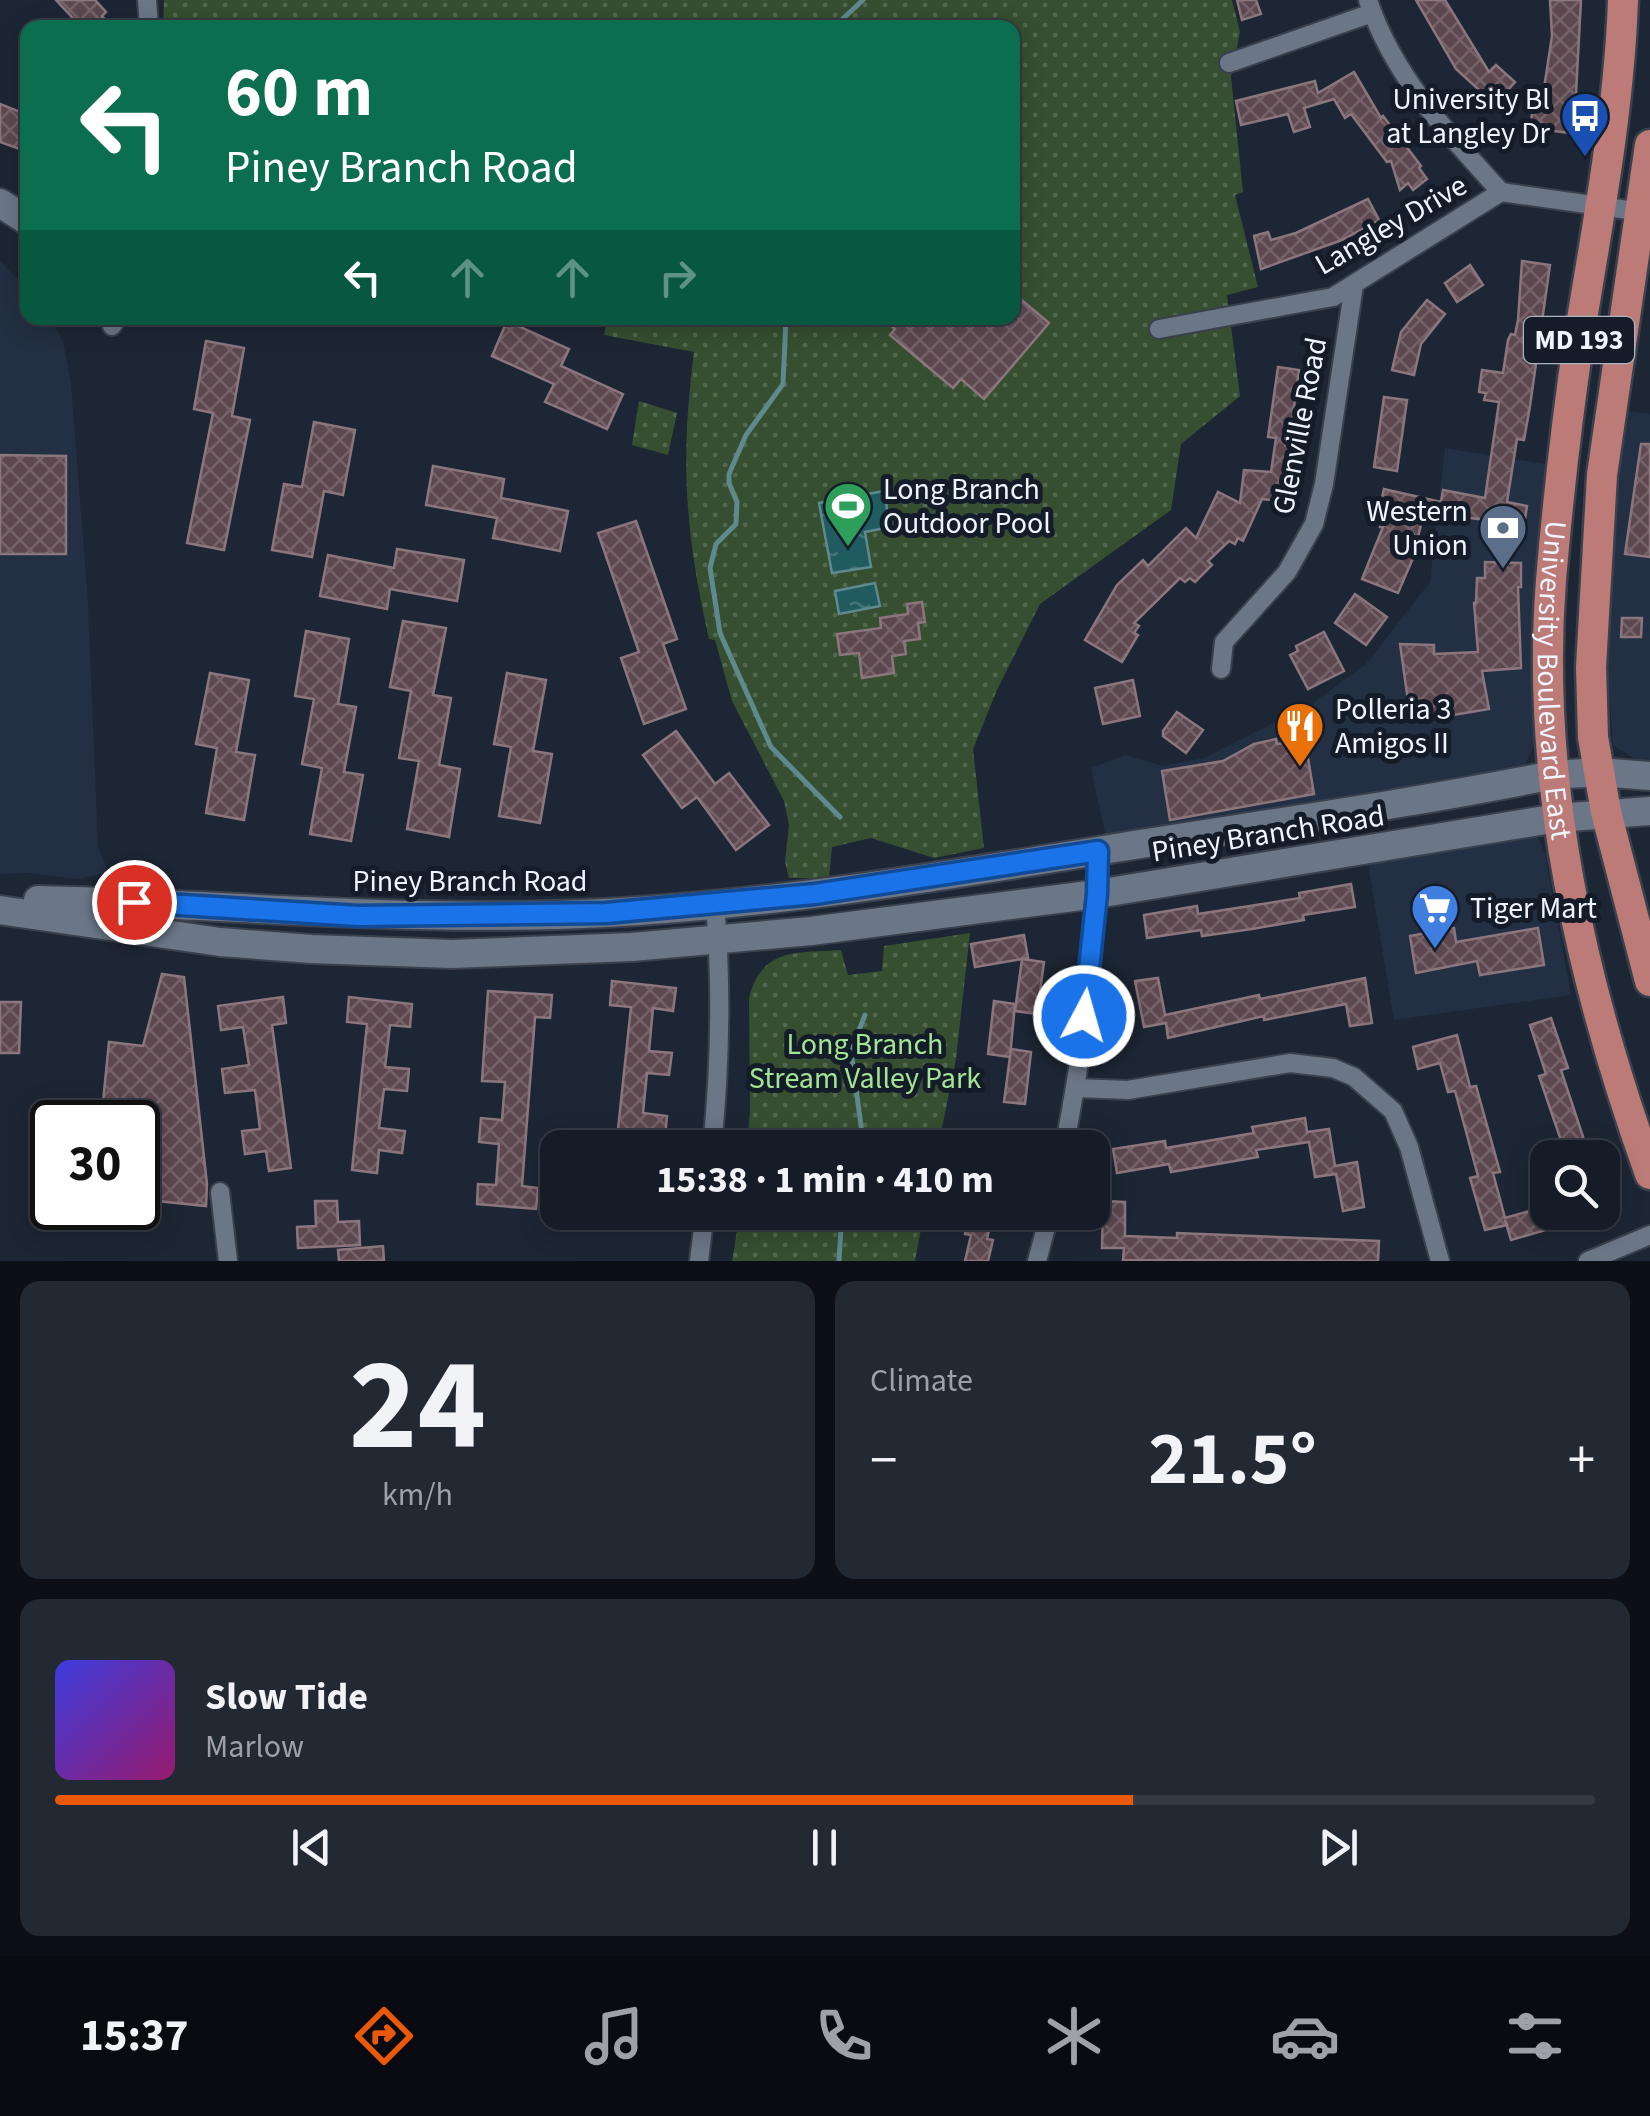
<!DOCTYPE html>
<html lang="en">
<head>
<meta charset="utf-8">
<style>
	:root { --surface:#161c27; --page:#232933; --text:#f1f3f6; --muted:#9ea1a7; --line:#353a44; --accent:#ea580c }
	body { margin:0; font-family:"Source Sans 3",sans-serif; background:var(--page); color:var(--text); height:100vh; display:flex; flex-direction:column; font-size:38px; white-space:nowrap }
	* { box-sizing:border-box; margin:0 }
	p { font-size:32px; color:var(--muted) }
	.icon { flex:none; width:55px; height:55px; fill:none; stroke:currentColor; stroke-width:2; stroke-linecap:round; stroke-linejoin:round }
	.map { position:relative; height:1261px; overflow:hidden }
	.sheet { display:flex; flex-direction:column; gap:20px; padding:20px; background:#0c0f15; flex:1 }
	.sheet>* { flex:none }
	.top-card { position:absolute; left:20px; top:20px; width:1000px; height:305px; border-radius:20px; box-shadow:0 5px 25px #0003,0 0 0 2px var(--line); background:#0b6e4f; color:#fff; overflow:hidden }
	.controls { position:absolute; left:1530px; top:1140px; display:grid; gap:20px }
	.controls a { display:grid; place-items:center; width:90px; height:90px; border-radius:20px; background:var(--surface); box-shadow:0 5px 25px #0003,0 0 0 2px var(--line); font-size:50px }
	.speed { position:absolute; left:30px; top:1100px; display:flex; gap:20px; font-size:50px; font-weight:700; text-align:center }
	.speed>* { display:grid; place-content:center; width:130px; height:130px; border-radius:50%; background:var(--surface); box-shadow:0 5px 25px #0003,0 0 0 2px var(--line); line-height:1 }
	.speed .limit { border:5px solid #111; border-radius:15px; background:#fff; color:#111 }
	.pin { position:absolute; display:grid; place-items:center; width:85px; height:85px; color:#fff; margin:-42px; border:5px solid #fff; border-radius:50%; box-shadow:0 2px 10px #0007 }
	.me { position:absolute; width:110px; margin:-55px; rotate:6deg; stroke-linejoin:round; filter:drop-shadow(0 0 8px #0008) }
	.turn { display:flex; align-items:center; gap:35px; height:210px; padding:0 40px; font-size:45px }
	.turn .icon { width:130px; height:130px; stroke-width:2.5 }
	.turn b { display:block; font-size:70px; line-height:85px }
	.lanes { display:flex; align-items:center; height:95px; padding:0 40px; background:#0003; justify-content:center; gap:50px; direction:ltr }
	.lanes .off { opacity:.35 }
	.big { font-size:75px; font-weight:700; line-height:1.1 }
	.sheet .card { flex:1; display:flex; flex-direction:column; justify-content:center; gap:15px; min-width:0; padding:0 35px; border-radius:20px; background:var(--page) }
	.sheet .dial { align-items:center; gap:0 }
	.dial b { font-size:130px; line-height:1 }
	.song { display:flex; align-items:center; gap:30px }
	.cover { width:120px; height:120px; border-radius:15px; background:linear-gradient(135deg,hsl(240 70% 55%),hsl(320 70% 35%)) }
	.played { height:10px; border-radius:5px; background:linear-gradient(90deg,var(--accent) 70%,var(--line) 70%) }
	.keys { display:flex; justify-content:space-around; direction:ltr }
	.heat { display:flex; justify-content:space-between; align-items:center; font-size:55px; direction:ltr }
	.sheet .tiles { flex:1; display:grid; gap:20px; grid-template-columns:1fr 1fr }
	.card:last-child { grid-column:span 2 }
	.trip { position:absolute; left:540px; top:1130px; width:570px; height:100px; border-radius:20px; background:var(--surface); box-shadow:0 5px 25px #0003,0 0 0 2px var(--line); font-weight:700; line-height:100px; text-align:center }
	.dock { display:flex; height:160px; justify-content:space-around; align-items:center; background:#090b10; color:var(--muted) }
	.dock .icon { width:70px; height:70px }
	.dock .current { color:var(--accent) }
	.dock b { font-size:45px; color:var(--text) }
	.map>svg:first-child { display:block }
</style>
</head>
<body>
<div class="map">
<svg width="1650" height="1261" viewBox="0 0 1650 1261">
	<defs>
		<pattern id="park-dots" width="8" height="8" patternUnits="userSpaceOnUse" patternTransform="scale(2.5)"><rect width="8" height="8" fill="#364f30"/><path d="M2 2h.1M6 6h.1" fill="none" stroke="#53694f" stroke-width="1.8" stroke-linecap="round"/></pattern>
		<pattern id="water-ripples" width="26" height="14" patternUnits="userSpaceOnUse" patternTransform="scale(2.5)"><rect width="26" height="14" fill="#205b5f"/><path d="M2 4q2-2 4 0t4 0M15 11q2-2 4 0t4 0" fill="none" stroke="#417377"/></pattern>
		<pattern id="building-cross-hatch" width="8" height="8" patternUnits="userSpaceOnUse" patternTransform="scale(2.5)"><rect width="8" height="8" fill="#5d484f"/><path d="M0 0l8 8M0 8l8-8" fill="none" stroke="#756369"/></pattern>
	</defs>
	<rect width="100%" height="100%" fill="#1d2634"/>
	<g fill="#232f42">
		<polygon points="0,261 27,289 28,318 50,318 63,341 71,383 88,602 98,847 109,873 77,879 28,873 0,874"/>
		<polygon points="1629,411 1650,414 1650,761 1637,760 1613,745 1605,637 1614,484"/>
		<polygon points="1445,448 1545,464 1535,564 1532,641 1535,744 1525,765 1507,776 1107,842 1091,768 1125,755 1163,766 1204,758 1310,705 1366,664 1430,582"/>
		<polygon points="1522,828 1537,836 1545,853 1571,995 1394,1020 1366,851"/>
	</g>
	<g fill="url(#park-dots)">
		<path d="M164 0H1232L1240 32 1231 77 1243 192 1235 195 1258 287 1227 295 1240 396 1181 444 1171 510 1040 604 997 690 973 749 984 848 934 858 871 838 832 847 829 878H789L785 862 789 825 784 801 732 701 715 640 709 639C685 532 680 461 694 352L604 335 607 318H1012V28H163Z"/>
		<polygon points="639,401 677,413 668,455 632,445"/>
		<path d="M970 933 956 1059 938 1147H747L750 1110 749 998C762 947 797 953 841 950L848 975 882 971 884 946Z"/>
		<polygon points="740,1213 740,1212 924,1213 915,1261 732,1261"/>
	</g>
	<g fill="url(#water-ripples)" stroke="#5e898f" stroke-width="2.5">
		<polygon points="884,491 890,527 865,532 871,567 832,573 819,503"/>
		<polygon points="875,583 880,606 839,614 835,591"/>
	</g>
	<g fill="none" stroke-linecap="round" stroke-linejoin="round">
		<g stroke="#5e898f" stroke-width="5">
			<polyline points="833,28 863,0"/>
			<polyline points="786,318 783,384 746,435 729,474 729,483 737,502 736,524 716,544 710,568 720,633 771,747 840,817"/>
			<polyline points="864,1148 851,1051 865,1015"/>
			<polyline points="839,1261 842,1212"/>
		</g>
	</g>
	<g fill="url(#building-cross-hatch)" stroke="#8c767d" stroke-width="2.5">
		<polygon points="56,0 95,0 106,12 102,16 113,28 82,28"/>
		<polygon points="1237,0 1256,0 1261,14 1242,20"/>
		<polygon points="1416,0 1445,0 1489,72 1496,65 1515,82 1506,92 1512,97 1501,110 1456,69"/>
		<polygon points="1550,0 1581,0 1576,93 1570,133 1546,130 1547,125 1531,122 1533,106 1541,108 1552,36"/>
		<polygon points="1354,72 1381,118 1383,116 1421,166 1419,168 1427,179 1413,190 1408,183 1400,190 1391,161 1387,162 1351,114 1345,118 1334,99 1304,108 1310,127 1294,132 1288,114 1241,125 1236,101 1315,81 1318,93"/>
		<polygon points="0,104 28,115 28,152 0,142"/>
		<polygon points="1368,199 1379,220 1342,240 1261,269 1254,236 1268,232 1271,240 1296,233"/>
		<polygon points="1522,261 1550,265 1530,406 1524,440 1517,439 1507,502 1527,506 1524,525 1424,512 1413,558 1398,593 1362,579 1383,527 1380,527 1382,520 1377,519 1384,489 1441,502 1443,490 1485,498 1499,402 1484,400 1486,393 1479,392 1482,370 1503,373 1508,340 1511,334 1515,335 1518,320"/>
		<polygon points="1470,265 1483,285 1457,302 1445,283"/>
		<polygon points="1012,292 1049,323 984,399 961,379 953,388 890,335 895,329 882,318 1012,318"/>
		<polygon points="1427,300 1445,314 1421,344 1414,375 1392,370 1401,332"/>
		<polygon points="507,321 569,349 561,366 623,394 607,429 545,402 554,384 492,356"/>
		<polygon points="206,341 244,348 232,416 250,420 224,550 187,543 213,413 194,409"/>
		<polygon points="1278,367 1299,370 1285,474 1288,474 1285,502 1262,499 1243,541 1238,538 1235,544 1229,541 1208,561 1212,565 1195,582 1190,578 1185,582 1180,578 1134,623 1139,626 1134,633 1138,635 1122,662 1085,640 1117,585 1143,560 1148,566 1186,528 1196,538 1218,492 1240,503 1244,470 1271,472 1276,438 1268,437"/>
		<polygon points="1384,397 1407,400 1397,471 1374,467"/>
		<polygon points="314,422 355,430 343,495 324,491 312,557 272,550 284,484 302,487"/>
		<polygon points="1641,444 1650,444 1650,557 1625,554"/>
		<polygon points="0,455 66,456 66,554 0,554"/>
		<polygon points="433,466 504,479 501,498 568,511 560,551 493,538 497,518 426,505"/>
		<polygon points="636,521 677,639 663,644 686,709 644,724 621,658 639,652 598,533"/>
		<polygon points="397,549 464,560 457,601 390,589 387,609 320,596 328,555 394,568"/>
		<polygon points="1485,562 1521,563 1521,587 1518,587 1521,668 1482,671 1489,709 1411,722 1400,644 1434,645 1434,654 1478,652 1474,603 1476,603 1477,578 1485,578"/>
		<polygon points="1355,594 1387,617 1366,645 1335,623"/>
		<polygon points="922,602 925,622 918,623 920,639 904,641 906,654 892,656 894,673 862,678 859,653 840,655 837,634 881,628 880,618 908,614 907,604"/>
		<polygon points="1622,618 1642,618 1641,637 1621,637"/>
		<polygon points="403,621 446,628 433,695 451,698 439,765 460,769 449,837 407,829 419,761 399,758 411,691 390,687"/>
		<polygon points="306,631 349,639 338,704 356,707 344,772 363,775 351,841 310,834 322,768 302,764 314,699 295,696"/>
		<polygon points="1324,632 1344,671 1308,689 1290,655 1298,651 1296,646"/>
		<polygon points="210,673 249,680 236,752 255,755 244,820 206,813 217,748 196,744"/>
		<polygon points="507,673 546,680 533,751 552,754 540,823 499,816 511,747 494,744"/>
		<polygon points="1133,680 1140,716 1103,724 1095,688"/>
		<polygon points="1177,712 1203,730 1186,753 1163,736 1163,731"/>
		<polygon points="676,731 715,784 729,773 769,825 736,850 697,797 682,808 643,755"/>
		<polygon points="1276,739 1277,744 1305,740 1314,794 1170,820 1162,771 1223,761 1254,744"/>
		<polygon points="1351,884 1355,907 1303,915 1304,920 1252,929 1202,936 1201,930 1147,938 1144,915 1197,906 1198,914 1300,898 1299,893"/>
		<polygon points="1454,928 1456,942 1538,928 1544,965 1480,975 1477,961 1416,973 1410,936"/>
		<polygon points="1024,935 1028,958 975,967 971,944"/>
		<polygon points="1022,959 1044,962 1037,1014 1015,1011"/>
		<polygon points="162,974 184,977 207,1184 206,1206 138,1199 138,1122 101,1122 109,1042 143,1046"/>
		<polygon points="1158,978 1165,1015 1259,995 1260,999 1365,978 1372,1023 1350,1026 1346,1004 1264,1020 1264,1016 1168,1038 1166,1023 1144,1027 1135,981"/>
		<polygon points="612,981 676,988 673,1011 653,1008 649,1051 672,1053 669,1075 647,1073 643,1113 667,1116 665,1137 642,1135 640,1148 616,1148 631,1007 610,1005"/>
		<polygon points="488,991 552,995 550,1018 535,1017 522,1186 538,1188 536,1209 477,1204 478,1184 496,1185 499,1144 479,1142 481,1118 502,1120 505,1082 482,1081"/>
		<polygon points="283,997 286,1023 272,1025 291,1168 269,1171 266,1151 245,1154 242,1131 260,1129 255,1090 225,1093 222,1069 249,1065 243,1027 221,1030 218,1006"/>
		<polygon points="349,997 412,1004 410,1027 390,1025 385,1067 409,1069 407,1091 384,1089 379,1128 405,1131 402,1153 379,1150 377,1173 352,1170 367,1024 347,1022"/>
		<polygon points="994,1001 1015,1004 1010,1057 988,1054"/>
		<polygon points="0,1002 21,1002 19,1053 0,1053"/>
		<polygon points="1551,1018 1568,1068 1561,1070 1590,1158 1567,1158 1539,1076 1546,1074 1530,1025"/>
		<polygon points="1457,1035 1470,1087 1476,1086 1500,1172 1493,1173 1505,1218 1547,1206 1553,1228 1511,1240 1505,1220 1507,1225 1485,1230 1470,1178 1478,1176 1455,1091 1448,1092 1440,1063 1418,1069 1413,1047"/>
		<polygon points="1011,1049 1031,1052 1025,1104 1004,1102"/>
		<polygon points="1305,1118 1307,1132 1329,1129 1335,1166 1357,1162 1364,1207 1343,1211 1336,1174 1315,1177 1309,1142 1256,1150 1258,1157 1171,1172 1169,1164 1117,1173 1113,1149 1165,1141 1166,1148 1254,1133 1252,1127"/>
		<polygon points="315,1201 337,1201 338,1222 359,1221 360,1245 298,1248 297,1227 316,1226"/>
		<polygon points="1103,1201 1125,1202 1125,1236 1177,1238 1177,1233 1379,1241 1378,1261 1123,1260 1124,1248 1102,1248"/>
		<polygon points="970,1212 993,1212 987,1239 993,1240 988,1261 965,1261 971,1235 965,1234"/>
		<polygon points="383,1246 384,1261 339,1261 338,1250"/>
	</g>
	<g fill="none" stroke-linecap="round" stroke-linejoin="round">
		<g stroke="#3a414d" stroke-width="22">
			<g id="street">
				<polyline points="147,0 149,28"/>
				<path d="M1368 0C1393 76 1448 134 1501 192"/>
				<polyline points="1229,63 1372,13"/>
				<polyline points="112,326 117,318"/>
				<polyline points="1159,329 1333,297 1501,192 1649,213"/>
				<polyline points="1221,669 1224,642 1287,572 1314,524 1324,484 1354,285"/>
				<polyline points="1076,1088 1128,1090 1290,1063 1333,1068 1354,1077 1393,1111 1409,1147 1440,1261"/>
				<path d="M712 1148C720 1068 722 986 715 905"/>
				<path d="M1064 1148C1083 1051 1096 949 1098 851"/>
				<polyline points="220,1192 228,1261"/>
				<polyline points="699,1261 705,1212"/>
				<polyline points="1037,1261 1050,1212"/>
				<polyline points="1588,1261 1650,1235"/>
			</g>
		</g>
		<g stroke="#3a414d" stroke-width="32">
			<g id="secondary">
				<polyline points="0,203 28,221"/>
				<path d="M38 900C227 904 415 923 605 913 779 904 950 875 1122 847 1265 824 1410 804 1553 775L1599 772 1650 776"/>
				<polyline points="0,910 220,942 311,949 452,954 632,947 811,931 1097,894 1557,818 1650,811"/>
			</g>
		</g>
		<g stroke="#3a414d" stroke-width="35">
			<g id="primary">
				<path id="s1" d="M1623 0C1619 114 1597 226 1579 338 1567 418 1558 499 1551 580 1535 783 1582 984 1650 1174"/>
				<polyline points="1650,145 1602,475 1591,667 1593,737 1606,812 1650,981"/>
			</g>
		</g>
		<use href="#street" stroke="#6b7687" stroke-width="18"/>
		<use href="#secondary" stroke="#6b7687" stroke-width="28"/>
		<use href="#primary" stroke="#bd7b77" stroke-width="30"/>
	</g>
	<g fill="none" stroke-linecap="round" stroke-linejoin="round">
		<g stroke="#114b97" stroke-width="25">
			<polyline id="route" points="134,902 358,916 606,913 815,894 1098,851 1097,894 1084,1016"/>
		</g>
		<use href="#route" stroke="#1a73e8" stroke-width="18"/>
	</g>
	<defs>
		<g id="bus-pin" transform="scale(2.5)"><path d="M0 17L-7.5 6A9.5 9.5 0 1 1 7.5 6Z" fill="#1a4fb4" stroke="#141c2a"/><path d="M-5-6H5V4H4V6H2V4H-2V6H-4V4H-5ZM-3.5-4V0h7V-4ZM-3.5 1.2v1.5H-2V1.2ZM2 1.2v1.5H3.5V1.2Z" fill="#fff"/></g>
		<g id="stadium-pin" transform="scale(2.5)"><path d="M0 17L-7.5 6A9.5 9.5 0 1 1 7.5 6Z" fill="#2e9e5b" stroke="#141c2a"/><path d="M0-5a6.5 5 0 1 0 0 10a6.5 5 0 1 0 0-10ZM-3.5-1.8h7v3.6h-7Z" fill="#fff"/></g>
		<g id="bank-pin" transform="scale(2.5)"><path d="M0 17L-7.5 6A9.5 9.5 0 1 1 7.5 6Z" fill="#5c6f8a" stroke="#141c2a"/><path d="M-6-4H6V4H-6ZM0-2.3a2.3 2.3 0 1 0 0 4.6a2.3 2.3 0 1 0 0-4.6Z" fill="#fff"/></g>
		<g id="restaurant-pin" transform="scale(2.5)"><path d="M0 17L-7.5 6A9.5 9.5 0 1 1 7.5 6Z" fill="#e8710a" stroke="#141c2a"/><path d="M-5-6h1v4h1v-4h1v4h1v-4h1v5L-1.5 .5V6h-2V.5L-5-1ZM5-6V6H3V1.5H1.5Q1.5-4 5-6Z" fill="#fff"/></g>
		<g id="supermarket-pin" transform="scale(2.5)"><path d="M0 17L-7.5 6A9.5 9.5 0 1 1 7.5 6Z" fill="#3f7fe0" stroke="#141c2a"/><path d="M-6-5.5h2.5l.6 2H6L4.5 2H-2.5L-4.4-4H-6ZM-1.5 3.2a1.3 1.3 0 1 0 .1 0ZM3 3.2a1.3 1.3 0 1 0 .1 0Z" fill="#fff"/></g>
	</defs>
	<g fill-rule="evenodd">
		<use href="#bus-pin" x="1585" y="116"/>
		<use href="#stadium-pin" x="848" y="506"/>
		<use href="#bank-pin" x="1503" y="528"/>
		<use href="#restaurant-pin" x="1300" y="726"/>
		<use href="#supermarket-pin" x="1435" y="908"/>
	</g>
	<g text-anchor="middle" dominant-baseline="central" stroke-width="10" stroke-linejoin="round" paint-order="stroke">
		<rect fill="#141c2a" stroke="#adb4bf" stroke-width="2.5" x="1524" y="317" width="110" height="46" rx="8"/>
		<g font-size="28" font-weight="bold" fill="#eff5ff">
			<text x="1579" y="340">MD 193</text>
		</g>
		<g font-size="30" fill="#eff5ff" stroke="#141c2a" text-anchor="start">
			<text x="1550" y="99" text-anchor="end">University Bl<tspan x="1550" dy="34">at Langley Dr</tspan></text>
			<text x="883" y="489">Long Branch<tspan x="883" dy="34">Outdoor Pool</tspan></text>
			<text x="1468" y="511" text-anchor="end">Western<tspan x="1468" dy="34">Union</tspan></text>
			<text x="1335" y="709">Polleria 3<tspan x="1335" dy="34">Amigos II</tspan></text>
			<text x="1470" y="908">Tiger Mart</text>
		</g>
		<g font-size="30" fill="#eff5ff" stroke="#141c2a">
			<text transform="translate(1391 225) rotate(-30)">Langley Drive</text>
			<text transform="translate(1300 426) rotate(-79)">Glenville Road</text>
			<text stroke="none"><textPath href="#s1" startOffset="685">University Boulevard East</textPath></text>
			<text transform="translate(1268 834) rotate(-9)">Piney Branch Road</text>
			<text x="470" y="881">Piney Branch Road</text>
		</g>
		<g font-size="30" fill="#a2e592" stroke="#141c2a">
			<text x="865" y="1044">Long Branch<tspan x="865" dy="34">Stream Valley Park</tspan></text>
		</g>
	</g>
</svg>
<div class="controls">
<a><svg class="icon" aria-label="search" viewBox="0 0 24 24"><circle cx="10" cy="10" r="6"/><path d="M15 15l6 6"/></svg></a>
</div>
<div class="speed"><div class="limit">30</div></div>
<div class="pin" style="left:134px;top:902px;background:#d93025"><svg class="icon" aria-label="arrive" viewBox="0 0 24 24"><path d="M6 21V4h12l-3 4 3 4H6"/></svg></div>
<svg class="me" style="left:1084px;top:1016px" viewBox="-20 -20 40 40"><circle r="17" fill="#1a73e8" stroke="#fff" stroke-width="3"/><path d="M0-11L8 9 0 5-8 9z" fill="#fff"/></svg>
<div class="trip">15:38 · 1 min · 410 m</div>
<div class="top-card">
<div class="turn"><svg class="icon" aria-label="left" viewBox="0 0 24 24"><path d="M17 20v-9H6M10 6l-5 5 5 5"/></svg><div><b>60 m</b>Piney Branch Road</div></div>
<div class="lanes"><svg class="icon" aria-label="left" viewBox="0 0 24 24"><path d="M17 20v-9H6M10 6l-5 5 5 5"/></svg><svg class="icon off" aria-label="ahead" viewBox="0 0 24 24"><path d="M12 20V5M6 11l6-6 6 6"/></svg><svg class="icon off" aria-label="ahead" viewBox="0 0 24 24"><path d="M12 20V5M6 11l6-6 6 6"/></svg><svg class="icon off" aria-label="right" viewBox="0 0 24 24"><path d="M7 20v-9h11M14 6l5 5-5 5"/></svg></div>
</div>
</div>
<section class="sheet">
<div class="tiles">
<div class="card dial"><b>24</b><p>km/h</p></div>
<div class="card"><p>Climate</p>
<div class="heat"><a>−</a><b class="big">21.5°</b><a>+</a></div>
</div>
<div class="card">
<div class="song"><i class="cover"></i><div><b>Slow Tide</b><p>Marlow</p></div></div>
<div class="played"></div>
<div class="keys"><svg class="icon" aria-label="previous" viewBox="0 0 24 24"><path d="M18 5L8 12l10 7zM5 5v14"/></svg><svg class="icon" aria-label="pause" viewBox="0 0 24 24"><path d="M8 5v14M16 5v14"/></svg><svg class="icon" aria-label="next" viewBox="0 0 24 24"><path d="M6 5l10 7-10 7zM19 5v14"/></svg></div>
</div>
</div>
</section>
<nav class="dock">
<b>15:37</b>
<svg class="icon current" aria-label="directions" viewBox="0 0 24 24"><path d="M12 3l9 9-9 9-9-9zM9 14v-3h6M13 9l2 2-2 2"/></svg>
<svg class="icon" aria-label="music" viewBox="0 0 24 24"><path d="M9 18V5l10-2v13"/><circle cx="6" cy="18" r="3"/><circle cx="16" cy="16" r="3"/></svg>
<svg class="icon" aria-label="phone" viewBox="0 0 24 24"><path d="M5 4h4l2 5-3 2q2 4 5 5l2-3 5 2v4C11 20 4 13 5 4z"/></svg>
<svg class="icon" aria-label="climate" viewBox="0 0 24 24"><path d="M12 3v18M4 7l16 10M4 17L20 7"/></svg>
<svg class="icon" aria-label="car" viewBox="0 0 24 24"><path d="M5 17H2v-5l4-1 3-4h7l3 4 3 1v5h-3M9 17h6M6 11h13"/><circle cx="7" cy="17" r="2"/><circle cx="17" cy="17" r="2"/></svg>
<svg class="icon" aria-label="filters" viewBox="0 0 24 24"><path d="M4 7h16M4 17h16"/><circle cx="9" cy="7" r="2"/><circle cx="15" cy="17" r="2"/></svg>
</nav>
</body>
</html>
